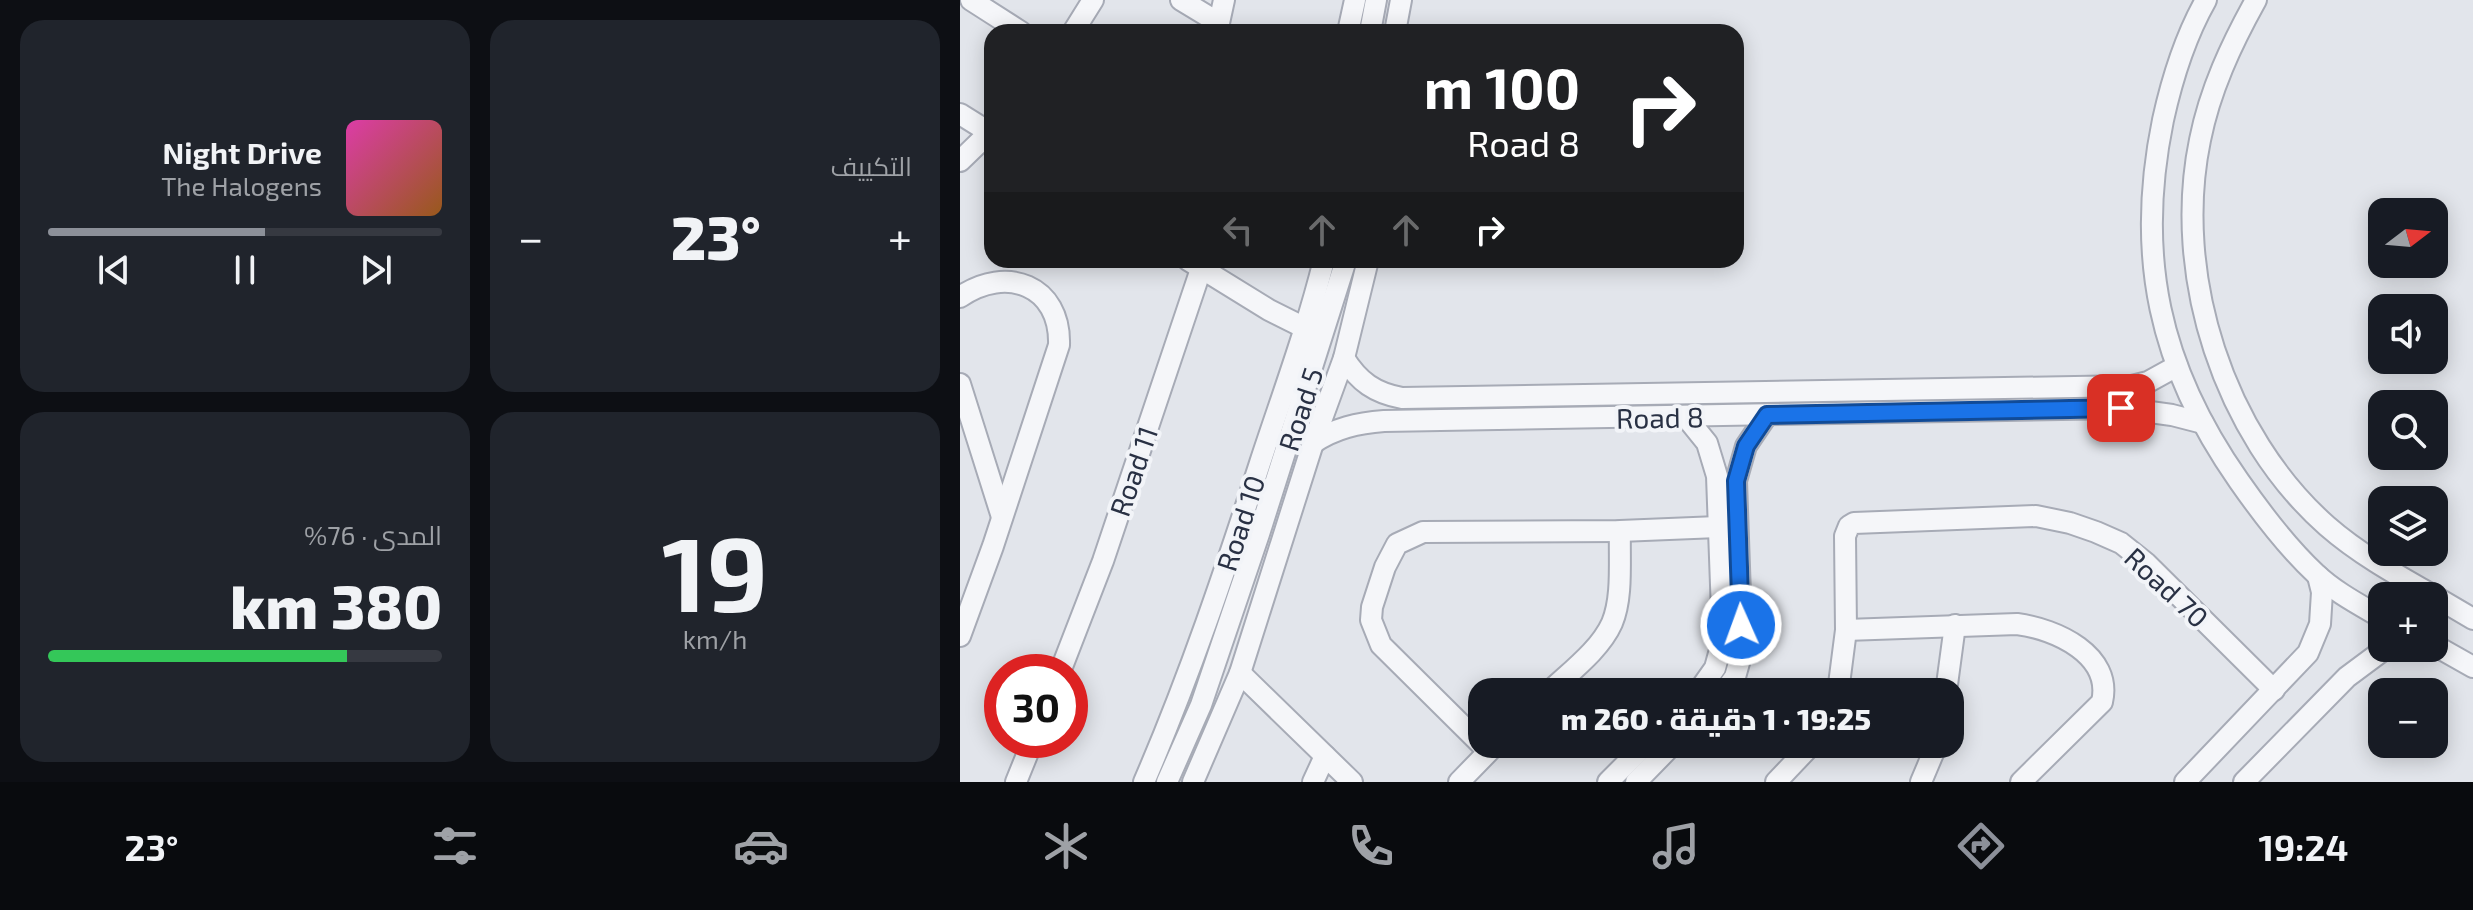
<!DOCTYPE html>
<html lang="ar">
<head>
<meta charset="utf-8">
<style>
	:root { --surface:#171b24; --page:#20242c; --text:#f1f3f6; --muted:#9ea1a6; --line:#363941; --accent:#8c9099 }
	body { margin:0; font-family:"Exo 2",Cairo,sans-serif; background:var(--page); color:var(--text); direction:rtl; height:100vh; display:flex; flex-direction:column; font-size:30px; white-space:nowrap }
	* { box-sizing:border-box; margin:0 }
	p { font-size:26px; color:var(--muted) }
	.icon { flex:none; width:44px; height:44px; fill:none; stroke:currentColor; stroke-width:2; stroke-linecap:round; stroke-linejoin:round }
	.map { position:relative; flex:1; overflow:hidden; direction:ltr }
	.details { display:flex; flex-direction:column; gap:20px; padding:20px; background:#0d0f14; width:960px }
	.details>* { flex:none }
	.top-card { position:absolute; left:24px; top:24px; width:760px; height:244px; border-radius:24px; box-shadow:0 4px 20px #0003; direction:rtl; background:#202124; color:#fff; overflow:hidden }
	.needle { width:52px; rotate:74deg }
	.tools { position:absolute; left:1408px; top:198px; display:grid; gap:16px }
	.tools a { display:grid; place-items:center; width:80px; height:80px; border-radius:16px; background:var(--surface); box-shadow:0 4px 20px #0003; font-size:40px }
	.speed { position:absolute; left:24px; top:654px; display:flex; gap:16px; font-size:40px; font-weight:700; text-align:center }
	.speed>* { display:grid; place-content:center; width:104px; height:104px; border-radius:50%; background:var(--surface); box-shadow:0 4px 20px #0003; line-height:1 }
	.speed .limit { border:12px solid #d22; background:#fff; color:#111 }
	.pin { position:absolute; display:grid; place-items:center; width:68px; height:68px; color:#fff; margin:-34px; border-radius:16px; box-shadow:0 4px 12px #0006 }
	.me { position:absolute; width:88px; margin:-44px; rotate:358deg; stroke-linejoin:round; filter:drop-shadow(0 0 6px #0008) }
	.turn { display:flex; align-items:center; gap:28px; height:168px; padding:0 32px; font-size:36px }
	.turn .icon { width:104px; height:104px; stroke-width:2.5 }
	.turn b { display:block; font-size:56px; line-height:68px }
	.lanes { display:flex; align-items:center; height:76px; padding:0 32px; background:#0003; justify-content:center; gap:40px; direction:ltr }
	.lanes .off { opacity:.35 }
	.big { font-size:60px; font-weight:800; line-height:1.1 }
	.details .card { flex:1; display:flex; flex-direction:column; justify-content:center; gap:12px; min-width:0; padding:0 28px; border-radius:24px; background:var(--page) }
	.details .dial { align-items:center; gap:0 }
	.dial b { font-size:104px; line-height:1 }
	.song { display:flex; align-items:center; gap:24px }
	.cover { width:96px; height:96px; border-radius:12px; background:linear-gradient(135deg,hsl(320 70% 55%),hsl(30 70% 35%)) }
	.played { height:8px; border-radius:4px; background:linear-gradient(90deg,var(--accent) 55%,var(--line) 55%) }
	.keys { display:flex; justify-content:space-around; direction:ltr }
	.heat { display:flex; justify-content:space-between; align-items:center; font-size:44px; direction:ltr }
	.charge { height:12px; border-radius:6px; background:linear-gradient(90deg,#34c759 76%,var(--line) 0) }
	.details .tiles { flex:1; display:grid; gap:20px; grid-template-columns:repeat(2,1fr) }
	.trip { position:absolute; left:508px; top:678px; width:496px; height:80px; border-radius:24px; background:var(--surface); box-shadow:0 4px 20px #0003; font-weight:800; line-height:80px; text-align:center; direction:rtl }
	.menu { display:flex; height:128px; justify-content:space-around; align-items:center; background:#090b0e; color:var(--muted) }
	.menu .icon { width:56px; height:56px }
	.menu .current { color:var(--accent) }
	.menu b { font-size:36px; color:var(--text) }
	main { display:flex; flex:1; min-height:0 }
	.map>svg:first-child { display:block }
</style>
</head>
<body>
<main>
<div class="map">
<svg width="1513" height="782" viewBox="0 0 1513 782">
	<rect width="100%" height="100%" fill="#e2e5eb"/>
	<g fill="none" stroke-linecap="round" stroke-linejoin="round">
		<g stroke="#a7abb6" stroke-width="24">
			<g id="minor">
				<polyline points="11,0 61,32"/>
				<polyline points="221,0 259,23"/>
				<path d="M1246 0C1225 37 1212 79 1203 120 1175 256 1199 367 1279 481 1302 514 1327 547 1356 574 1375 592 1400 605 1422 618"/>
				<path d="M1296 0C1271 45 1250 90 1240 140 1212 275 1264 435 1367 526 1399 554 1437 575 1474 596"/>
				<polyline points="113,32 133,0"/>
				<polyline points="260,32 259,23 264,0"/>
				<polyline points="388,32 395,0"/>
				<polyline points="410,32 416,0"/>
				<polyline points="435,32 441,0"/>
				<polyline points="0,114 32,134"/>
				<polyline points="0,161 30,132"/>
				<polyline points="228,260 309,310 345,328"/>
				<path d="M0 297C46 265 101 285 99 345L33 546 0 636"/>
				<path d="M384 358C399 382 415 393 442 398L1172 386 1188 382 1217 366"/>
				<polyline points="0,384 42,517"/>
				<polyline points="726,417 747,443 757,476 763,639 755,668 738,692"/>
				<path d="M353 443C375 428 398 423 424 421L1161 408 1212 415 1243 423"/>
				<polyline points="1474,596 1513,619"/>
				<path d="M886 630 1057 624C1096 629 1153 655 1142 702L1061 782"/>
				<polyline points="1474,645 1513,667"/>
				<polyline points="100,672 143,561 241,269"/>
				<polyline points="280,673 392,782"/>
				<path d="M589 692C610 672 640 650 652 623 663 597 659 560 660 531"/>
				<polyline points="764,692 775,677 782,652 776,481 786,446 807,415"/>
				<polyline points="878,692 886,630 885,536 889,526 894,523 1076,516 1110,523 1136,532 1161,543 1186,563 1314,690"/>
				<polyline points="986,692 995,625"/>
				<polyline points="528,751 421,645 411,620 412,607 425,567 437,544 463,532 660,531 758,527"/>
				<polyline points="56,782 73,740"/>
				<path d="M184 782C229 678 265 571 300 463 322 396 347 329 364 260"/>
				<polyline points="207,782 241,705 299,534 386,260"/>
				<polyline points="233,782 280,673 353,443 384,358 408,260"/>
				<polyline points="353,782 365,756"/>
				<polyline points="499,782 536,744"/>
				<polyline points="648,782 686,744"/>
				<polyline points="676,782 713,744"/>
				<polyline points="816,782 852,744"/>
				<polyline points="961,782 977,744"/>
				<polyline points="1225,782 1348,653 1360,624 1362,592 1358,576"/>
				<polyline points="1284,782 1387,677 1426,648"/>
			</g>
		</g>
		<use href="#minor" stroke="#f5f6f9" stroke-width="20"/>
	</g>
	<g fill="none" stroke-linecap="round" stroke-linejoin="round">
		<g stroke="#114b97" stroke-width="20">
			<polyline id="route" points="781,625 776,481 786,446 807,415 1161,408"/>
		</g>
		<use href="#route" stroke="#1a73e8" stroke-width="14"/>
	</g>
	<g text-anchor="middle" dominant-baseline="central" stroke-width="8" stroke-linejoin="round" paint-order="stroke">
		<g font-size="28" fill="#293144" stroke="#f2f4f8">
			<text transform="translate(340 409) rotate(-72)">Road 5</text>
			<text transform="translate(700 417) rotate(-1)">Road 8</text>
			<text transform="translate(173 471) rotate(-71)">Road 11</text>
			<text transform="translate(280 523) rotate(-72)">Road 10</text>
			<text transform="translate(1207 587) rotate(43)">Road 70</text>
		</g>
	</g>
</svg>
<div class="tools">
<a><svg class="needle" viewBox="-14 -14 28 28"><path d="M0-13l5 13h-10z" fill="#e53935"/><path d="M0 13l5-13h-10z" fill="#9ea1a6"/></svg></a>
<a><svg class="icon" aria-label="sound" viewBox="0 0 24 24"><path d="M4 9h4l5-4v14l-5-4H4zM17 9q2 3 0 6"/></svg></a>
<a><svg class="icon" aria-label="search" viewBox="0 0 24 24"><circle cx="10" cy="10" r="6"/><path d="M15 15l6 6"/></svg></a>
<a><svg class="icon" aria-label="layers" viewBox="0 0 24 24"><path d="M12 4l9 5-9 5-9-5zM3 14l9 5 9-5"/></svg></a>
<a>+</a>
<a>−</a>
</div>
<div class="speed"><div class="limit">30</div></div>
<div class="pin" style="left:1161px;top:408px;background:#d93025"><svg class="icon" aria-label="arrive" viewBox="0 0 24 24"><path d="M6 21V4h12l-3 4 3 4H6"/></svg></div>
<svg class="me" style="left:781px;top:625px" viewBox="-20 -20 40 40"><circle r="17" fill="#1a73e8" stroke="#fff" stroke-width="3"/><path d="M0-11L8 9 0 5-8 9z" fill="#fff"/></svg>
<div class="trip">19:25 · 1 دقيقة · 260 m</div>
<div class="top-card">
<div class="turn"><svg class="icon" aria-label="right" viewBox="0 0 24 24"><path d="M7 20v-9h11M14 6l5 5-5 5"/></svg><div><b>100 m</b>Road 8</div></div>
<div class="lanes"><svg class="icon off" aria-label="left" viewBox="0 0 24 24"><path d="M17 20v-9H6M10 6l-5 5 5 5"/></svg><svg class="icon off" aria-label="ahead" viewBox="0 0 24 24"><path d="M12 20V5M6 11l6-6 6 6"/></svg><svg class="icon off" aria-label="ahead" viewBox="0 0 24 24"><path d="M12 20V5M6 11l6-6 6 6"/></svg><svg class="icon" aria-label="right" viewBox="0 0 24 24"><path d="M7 20v-9h11M14 6l5 5-5 5"/></svg></div>
</div>
</div>
<section class="details">
<div class="tiles">
<div class="card"><p>التكييف</p>
<div class="heat"><a>−</a><b class="big">23°</b><a>+</a></div>
</div>
<div class="card">
<div class="song"><i class="cover"></i><div><b>Night Drive</b><p>The Halogens</p></div></div>
<div class="played"></div>
<div class="keys"><svg class="icon" aria-label="previous" viewBox="0 0 24 24"><path d="M18 5L8 12l10 7zM5 5v14"/></svg><svg class="icon" aria-label="pause" viewBox="0 0 24 24"><path d="M8 5v14M16 5v14"/></svg><svg class="icon" aria-label="next" viewBox="0 0 24 24"><path d="M6 5l10 7-10 7zM19 5v14"/></svg></div>
</div>
<div class="card dial"><b>19</b><p>km/h</p></div>
<div class="card"><p>المدى · 76%</p><b class="big">380 km</b><div class="charge"></div></div>
</div>
</section>
</main>
<nav class="menu">
<b>19:24</b>
<svg class="icon current" aria-label="directions" viewBox="0 0 24 24"><path d="M12 3l9 9-9 9-9-9zM9 14v-3h6M13 9l2 2-2 2"/></svg>
<svg class="icon" aria-label="music" viewBox="0 0 24 24"><path d="M9 18V5l10-2v13"/><circle cx="6" cy="18" r="3"/><circle cx="16" cy="16" r="3"/></svg>
<svg class="icon" aria-label="phone" viewBox="0 0 24 24"><path d="M5 4h4l2 5-3 2q2 4 5 5l2-3 5 2v4C11 20 4 13 5 4z"/></svg>
<svg class="icon" aria-label="climate" viewBox="0 0 24 24"><path d="M12 3v18M4 7l16 10M4 17L20 7"/></svg>
<svg class="icon" aria-label="car" viewBox="0 0 24 24"><path d="M5 17H2v-5l4-1 3-4h7l3 4 3 1v5h-3M9 17h6M6 11h13"/><circle cx="7" cy="17" r="2"/><circle cx="17" cy="17" r="2"/></svg>
<svg class="icon" aria-label="filters" viewBox="0 0 24 24"><path d="M4 7h16M4 17h16"/><circle cx="9" cy="7" r="2"/><circle cx="15" cy="17" r="2"/></svg>
<b>23°</b>
</nav>
</body>
</html>
